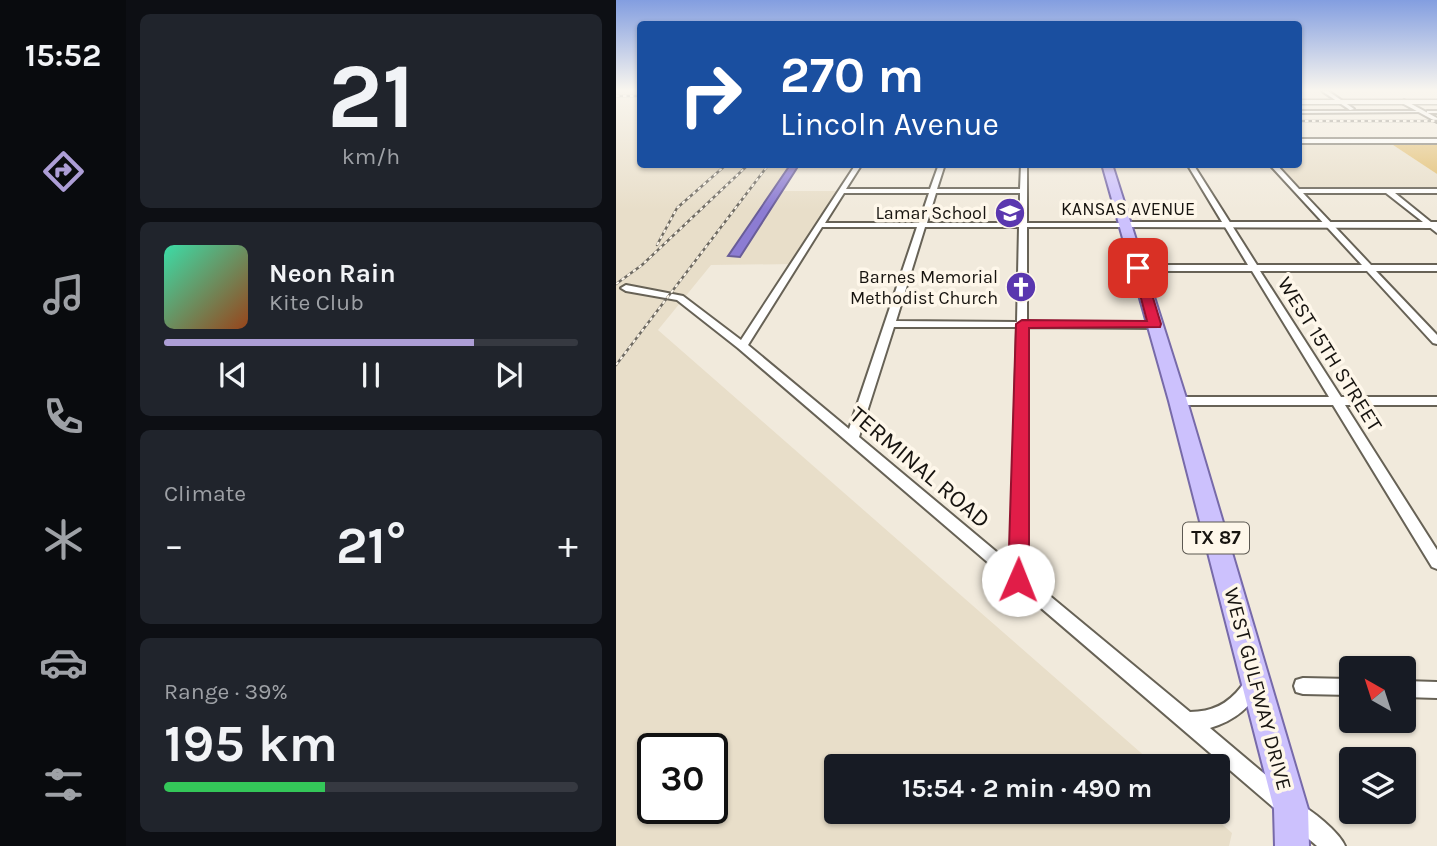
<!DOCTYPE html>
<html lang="en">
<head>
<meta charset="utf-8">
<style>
	:root { --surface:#171b24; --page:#20242c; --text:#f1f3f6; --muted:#9ea1a6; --line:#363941; --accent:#ad9ed6 }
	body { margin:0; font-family:Karla,sans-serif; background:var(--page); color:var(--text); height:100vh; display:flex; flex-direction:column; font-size:26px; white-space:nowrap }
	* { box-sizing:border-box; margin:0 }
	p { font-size:23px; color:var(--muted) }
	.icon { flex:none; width:38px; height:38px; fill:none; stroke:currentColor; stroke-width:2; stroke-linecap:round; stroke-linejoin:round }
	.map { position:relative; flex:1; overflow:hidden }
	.sheet { display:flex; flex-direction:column; gap:14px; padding:14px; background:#0d0f14; width:490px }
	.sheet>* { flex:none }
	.hud { position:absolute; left:21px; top:21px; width:665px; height:147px; border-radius:7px; box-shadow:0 2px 5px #0004; background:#1a4fa0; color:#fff; overflow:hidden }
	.needle { width:46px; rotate:321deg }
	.fabs { position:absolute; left:723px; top:656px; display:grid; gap:14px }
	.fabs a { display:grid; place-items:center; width:77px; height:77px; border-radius:7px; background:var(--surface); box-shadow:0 2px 5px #0004; font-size:35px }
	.speed { position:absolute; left:21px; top:733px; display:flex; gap:14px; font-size:35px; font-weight:700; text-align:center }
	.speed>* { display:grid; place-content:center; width:91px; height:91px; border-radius:50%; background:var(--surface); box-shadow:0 2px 5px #0004; line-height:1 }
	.speed .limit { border:4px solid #111; border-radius:10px; background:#fff; color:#111 }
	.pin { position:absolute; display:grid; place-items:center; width:60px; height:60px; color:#fff; margin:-30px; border-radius:14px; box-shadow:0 4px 10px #0006 }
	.me { position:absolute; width:77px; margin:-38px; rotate:1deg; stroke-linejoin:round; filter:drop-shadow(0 0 5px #0008) }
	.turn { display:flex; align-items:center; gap:24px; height:147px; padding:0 28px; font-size:32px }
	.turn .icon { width:91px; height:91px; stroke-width:2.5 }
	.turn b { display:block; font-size:49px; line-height:60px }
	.big { font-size:52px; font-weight:700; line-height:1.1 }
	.sheet .widget { flex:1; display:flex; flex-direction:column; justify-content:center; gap:10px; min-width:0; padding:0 24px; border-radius:10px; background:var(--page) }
	.sheet .dial { align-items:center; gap:0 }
	.dial b { font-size:91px; line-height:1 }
	.song { display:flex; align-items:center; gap:21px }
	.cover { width:84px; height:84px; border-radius:10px; background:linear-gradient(135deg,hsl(160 70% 55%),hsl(20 70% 35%)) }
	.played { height:7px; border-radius:4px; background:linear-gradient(90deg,var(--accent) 75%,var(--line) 75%) }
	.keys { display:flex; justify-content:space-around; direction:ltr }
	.heat { display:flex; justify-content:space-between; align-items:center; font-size:38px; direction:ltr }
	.charge { height:10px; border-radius:5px; background:linear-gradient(90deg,#34c759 39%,var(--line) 0) }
	.trip { position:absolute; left:208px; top:754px; width:406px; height:70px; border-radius:7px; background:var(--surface); box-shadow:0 2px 5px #0004; font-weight:700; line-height:70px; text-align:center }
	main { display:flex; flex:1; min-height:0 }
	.dock { display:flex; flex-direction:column; width:126px; justify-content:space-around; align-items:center; background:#090b0e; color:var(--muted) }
	.dock .icon { width:49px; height:49px }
	.dock .current { color:var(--accent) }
	.dock b { font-size:32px; color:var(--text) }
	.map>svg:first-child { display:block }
</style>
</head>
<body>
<main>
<nav class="dock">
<b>15:52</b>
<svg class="icon current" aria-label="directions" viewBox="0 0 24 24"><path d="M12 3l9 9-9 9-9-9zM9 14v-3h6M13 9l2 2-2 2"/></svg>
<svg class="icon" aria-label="music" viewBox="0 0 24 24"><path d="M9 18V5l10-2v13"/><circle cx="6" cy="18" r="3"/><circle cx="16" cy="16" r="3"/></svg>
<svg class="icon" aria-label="phone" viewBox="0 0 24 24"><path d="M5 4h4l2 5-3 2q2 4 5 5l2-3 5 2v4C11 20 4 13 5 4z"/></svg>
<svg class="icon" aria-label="climate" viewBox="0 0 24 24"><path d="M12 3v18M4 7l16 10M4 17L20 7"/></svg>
<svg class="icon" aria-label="car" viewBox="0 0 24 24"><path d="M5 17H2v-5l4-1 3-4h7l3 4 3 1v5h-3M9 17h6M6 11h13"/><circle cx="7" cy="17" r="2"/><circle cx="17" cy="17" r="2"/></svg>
<svg class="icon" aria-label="filters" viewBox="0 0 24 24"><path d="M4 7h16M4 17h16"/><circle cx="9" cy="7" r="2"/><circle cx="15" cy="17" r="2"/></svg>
</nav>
<section class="sheet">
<div class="widget dial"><b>21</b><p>km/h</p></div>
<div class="widget">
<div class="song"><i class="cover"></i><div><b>Neon Rain</b><p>Kite Club</p></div></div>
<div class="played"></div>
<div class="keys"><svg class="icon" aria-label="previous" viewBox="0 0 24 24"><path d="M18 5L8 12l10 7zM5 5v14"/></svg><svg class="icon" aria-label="pause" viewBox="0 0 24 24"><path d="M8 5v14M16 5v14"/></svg><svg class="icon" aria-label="next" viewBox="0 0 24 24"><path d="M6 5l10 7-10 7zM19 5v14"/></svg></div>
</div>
<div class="widget"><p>Climate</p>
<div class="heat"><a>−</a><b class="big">21°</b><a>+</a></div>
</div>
<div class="widget"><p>Range · 39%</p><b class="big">195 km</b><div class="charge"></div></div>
</section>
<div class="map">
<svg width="821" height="846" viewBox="0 0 821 846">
	<rect width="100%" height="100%" fill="#f1eadc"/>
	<g fill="#e8dec9" fill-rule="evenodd">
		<path d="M0 91H24V164L177 165 156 191H226L179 264 95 265 42 330 540 766H220V812H592L616 833 613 846H0ZM37 749H96V808H37Z"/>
		<polygon points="683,143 774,143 821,174 821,190 685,189 663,165 682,164"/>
	</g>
	<polygon fill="#e0ba67" points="774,143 821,143 821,174"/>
	<polygon fill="#8c7cd3" stroke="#695d98" stroke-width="2" points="174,165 183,165 124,257 112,256"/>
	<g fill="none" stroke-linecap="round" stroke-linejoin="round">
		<g stroke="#676256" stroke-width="4">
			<g id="minor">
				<polygon points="706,91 712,91 738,109 734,110"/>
				<polygon points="682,111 805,111 807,112 682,113"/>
				<rect x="811" y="111" width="10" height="2"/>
				<rect x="682" y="139" width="139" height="4"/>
				<path d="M240 164H246L230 189H314L323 164H329L321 189H404L405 164H411V223H509L513 225 509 227H411V322H539L544 325 539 328 411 327V577L574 712C596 712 612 704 625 687 629 681 630 678 637 676L644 678 646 684C636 707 618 721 594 728L671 793 675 800 671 807 664 811 657 807 122 348 61 300 10 291 5 288 10 285 67 296 125 340ZM228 193H313L303 223H209ZM320 193H404V223H311ZM206 227H301L233 429 132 345ZM309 227H403L401 322 280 321ZM278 327H401L395 564 243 437Z"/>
				<polygon points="571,164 577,164 641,265 746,265 653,164 660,164 683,189 821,189 821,193 779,193 821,227 821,233 770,193 687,193 755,265 821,265 821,271 760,271 821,335 821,344 817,343 751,271 644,271 725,397 821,397 821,405 729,405 821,550 821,569 816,567 717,405 562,405 556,401 562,397 713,397 636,271 522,271 518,268 522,265 632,265"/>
				<polygon points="687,678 735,679 735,695 687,694 680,692 678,686 680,680"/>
				<polygon points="788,681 821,682 821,698 788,697"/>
				<path d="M681 803C695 809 723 832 729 846H701L673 822 670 814 673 806Z"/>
			</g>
		</g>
		<g stroke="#676256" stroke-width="4">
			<g id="tertiary">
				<polygon points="788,100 821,118 821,122 786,103"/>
				<polygon points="509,222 821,222 821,228 506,227 506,223"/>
			</g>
		</g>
		<g stroke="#676256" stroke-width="3">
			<rect id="secondary" x="682" y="100" width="139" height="4"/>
		</g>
		<g stroke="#776aa9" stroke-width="4">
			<polygon id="primary" points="486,164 496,164 571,401 692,809 693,846 659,846 658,809 553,401"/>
		</g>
		<use href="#minor" fill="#fff" fill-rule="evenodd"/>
		<use href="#tertiary" fill="#fff" fill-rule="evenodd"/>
		<use href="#secondary" fill="#fff" fill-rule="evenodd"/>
		<use href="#primary" fill="#ccc1fd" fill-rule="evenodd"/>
		<g stroke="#6e6a62" stroke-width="2.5">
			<g id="rail">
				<polyline points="0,96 24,96"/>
				<polyline points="682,121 821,121"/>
				<polyline points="41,245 61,208 111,164"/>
				<polyline points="0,284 26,265 133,164"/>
				<polyline points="0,365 153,164"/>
			</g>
		</g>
		<use href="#rail" stroke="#fef7ea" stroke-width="2" stroke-dasharray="3.5" stroke-linecap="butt"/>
	</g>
	<linearGradient id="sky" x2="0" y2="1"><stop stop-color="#839ee0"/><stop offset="0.43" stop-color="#f9f6ef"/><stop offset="1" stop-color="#f9f6ef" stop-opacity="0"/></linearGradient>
	<rect width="821" height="210" fill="url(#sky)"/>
	<polygon fill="#e11d48" stroke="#92132f" stroke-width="2" points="518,266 528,268 545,324 544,327 413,328 413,580 410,586 402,588 395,586 392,580 400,324 406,320 531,321 517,268"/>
	<defs>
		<g id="school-disc" transform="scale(1.575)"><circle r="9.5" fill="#5a37af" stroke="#fef7ea"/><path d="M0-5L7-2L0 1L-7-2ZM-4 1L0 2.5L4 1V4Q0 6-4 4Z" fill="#fff"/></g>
		<g id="church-disc" transform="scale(1.575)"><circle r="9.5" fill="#5a37af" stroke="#fef7ea"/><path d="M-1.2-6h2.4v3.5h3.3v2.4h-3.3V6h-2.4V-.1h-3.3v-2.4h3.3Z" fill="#fff"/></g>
	</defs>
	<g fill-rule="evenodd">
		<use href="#school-disc" x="394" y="213"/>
		<use href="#church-disc" x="405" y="287"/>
	</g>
	<g text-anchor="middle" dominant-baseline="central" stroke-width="7" stroke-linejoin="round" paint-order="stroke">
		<g font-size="18" fill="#171410" stroke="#fef7ea">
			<text x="512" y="209">KANSAS AVENUE</text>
		</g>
		<g font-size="18" fill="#171410" stroke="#fef7ea" text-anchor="end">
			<text x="371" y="213">Lamar School</text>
			<text x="382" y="277">Barnes Memorial<tspan x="382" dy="21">Methodist Church</tspan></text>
		</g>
		<rect fill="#fef7ea" stroke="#5c5851" stroke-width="2" x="567" y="522.5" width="66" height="31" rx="5"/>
		<g font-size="19" font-weight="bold" fill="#171410">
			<text x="600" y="538">TX 87</text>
		</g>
		<g font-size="21" fill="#171410" stroke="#fef7ea">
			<text transform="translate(714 354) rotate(58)">WEST 15TH STREET</text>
			<text transform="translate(642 689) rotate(75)">WEST GULFWAY DRIVE</text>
		</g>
		<g font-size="24" fill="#171410" stroke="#fef7ea">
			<text transform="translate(304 467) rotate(40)">TERMINAL ROAD</text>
		</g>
	</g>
</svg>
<div class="fabs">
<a><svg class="needle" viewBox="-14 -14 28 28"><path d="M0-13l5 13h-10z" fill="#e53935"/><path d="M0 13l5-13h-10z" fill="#9ea1a6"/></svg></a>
<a><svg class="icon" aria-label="layers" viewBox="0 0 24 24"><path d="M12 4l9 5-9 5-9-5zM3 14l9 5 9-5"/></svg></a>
</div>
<div class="speed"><div class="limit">30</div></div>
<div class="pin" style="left:522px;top:268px;background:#d93025"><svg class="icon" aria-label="arrive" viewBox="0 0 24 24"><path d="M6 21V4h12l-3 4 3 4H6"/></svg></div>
<svg class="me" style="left:402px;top:580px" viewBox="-20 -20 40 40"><circle r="19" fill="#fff"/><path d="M0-13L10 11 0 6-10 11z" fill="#e11d48"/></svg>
<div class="trip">15:54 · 2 min · 490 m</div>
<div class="hud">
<div class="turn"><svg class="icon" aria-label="right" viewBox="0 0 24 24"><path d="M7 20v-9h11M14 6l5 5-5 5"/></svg><div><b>270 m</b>Lincoln Avenue</div></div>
</div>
</div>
</main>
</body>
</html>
